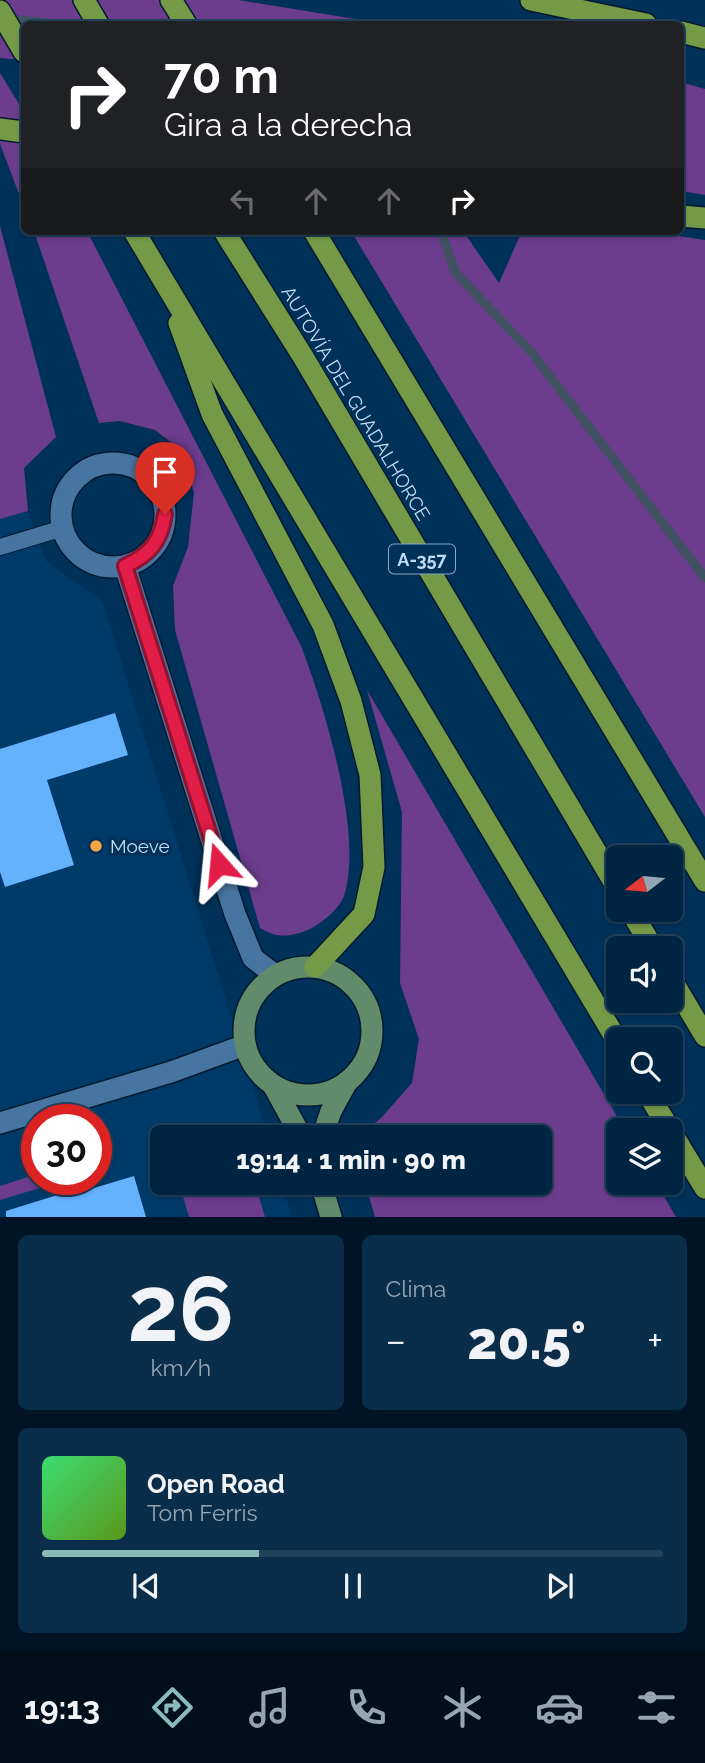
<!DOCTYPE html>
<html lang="es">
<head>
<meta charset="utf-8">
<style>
	:root { --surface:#002543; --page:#0a2d4a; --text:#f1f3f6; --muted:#95a5b2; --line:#22425c; --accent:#8bbbb9 }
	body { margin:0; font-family:Raleway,sans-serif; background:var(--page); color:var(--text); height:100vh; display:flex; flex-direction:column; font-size:26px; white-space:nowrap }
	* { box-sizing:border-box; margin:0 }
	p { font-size:23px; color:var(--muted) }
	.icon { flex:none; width:38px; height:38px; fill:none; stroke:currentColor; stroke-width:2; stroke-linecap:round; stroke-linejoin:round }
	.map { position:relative; height:1217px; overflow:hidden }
	.side { display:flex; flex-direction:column; gap:18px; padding:18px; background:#001425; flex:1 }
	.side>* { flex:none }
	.hud { position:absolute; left:21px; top:21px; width:663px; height:214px; border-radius:10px; box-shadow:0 2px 5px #0004,0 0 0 2px var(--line); background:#202124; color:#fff; overflow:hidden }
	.needle { width:46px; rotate:254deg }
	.tools { position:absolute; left:606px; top:845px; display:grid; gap:14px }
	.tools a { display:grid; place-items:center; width:77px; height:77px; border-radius:10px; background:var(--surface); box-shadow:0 2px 5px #0004,0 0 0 2px var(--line); font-size:35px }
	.speed { position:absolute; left:21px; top:1104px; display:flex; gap:14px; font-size:35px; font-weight:700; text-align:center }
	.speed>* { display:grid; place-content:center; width:91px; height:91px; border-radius:50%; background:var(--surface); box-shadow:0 2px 5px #0004,0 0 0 2px var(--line); line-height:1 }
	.speed .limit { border:10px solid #d22; background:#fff; color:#111 }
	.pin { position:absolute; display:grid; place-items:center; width:60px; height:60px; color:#fff; margin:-72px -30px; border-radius:50% 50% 50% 0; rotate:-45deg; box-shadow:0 0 7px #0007 }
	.pin .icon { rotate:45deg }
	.me { position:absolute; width:77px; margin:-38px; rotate:342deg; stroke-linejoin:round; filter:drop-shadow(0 0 5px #0008) }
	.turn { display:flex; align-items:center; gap:24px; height:147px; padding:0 28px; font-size:32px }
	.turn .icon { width:91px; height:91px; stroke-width:2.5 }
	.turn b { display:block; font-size:49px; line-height:60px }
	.lanes { display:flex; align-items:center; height:66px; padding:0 28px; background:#0003; justify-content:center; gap:35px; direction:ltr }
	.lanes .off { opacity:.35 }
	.big { font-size:52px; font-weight:800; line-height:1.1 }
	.side .tile { flex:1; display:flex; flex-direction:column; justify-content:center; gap:10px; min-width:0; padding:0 24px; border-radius:10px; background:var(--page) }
	.side .dial { align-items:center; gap:0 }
	.dial b { font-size:91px; line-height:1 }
	.song { display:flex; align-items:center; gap:21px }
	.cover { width:84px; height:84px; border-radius:10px; background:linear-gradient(135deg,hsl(140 70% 55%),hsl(90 70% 35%)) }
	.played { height:7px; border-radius:4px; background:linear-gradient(90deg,var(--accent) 35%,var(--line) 35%) }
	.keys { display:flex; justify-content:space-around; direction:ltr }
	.heat { display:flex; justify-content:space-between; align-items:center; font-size:38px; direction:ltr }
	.side .tiles { flex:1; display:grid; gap:18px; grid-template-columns:1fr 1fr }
	.tile:last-child { grid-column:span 2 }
	.trip { position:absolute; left:150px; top:1125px; width:402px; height:70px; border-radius:10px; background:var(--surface); box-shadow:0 2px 5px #0004,0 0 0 2px var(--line); font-weight:800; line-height:70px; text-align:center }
	.tabs { display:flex; height:112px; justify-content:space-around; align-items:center; background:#000f1b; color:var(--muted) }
	.tabs .icon { width:49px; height:49px }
	.tabs .selected { color:var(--accent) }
	.tabs b { font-size:32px; color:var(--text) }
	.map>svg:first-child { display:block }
</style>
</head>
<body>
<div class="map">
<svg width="705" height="1217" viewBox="0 0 705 1217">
	<rect width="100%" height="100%" fill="#003159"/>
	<path fill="#003a68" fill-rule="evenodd" d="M28 511 45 560 103 602 268 1137 163 1138V1183H282L292 1217H0V519ZM37 1120H96V1180H37Z"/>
	<g fill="#6c3c8d">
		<polygon points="0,0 238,0 386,24 24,24 24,60 0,58"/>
		<polygon points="0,73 24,112 24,207 0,144"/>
		<polygon points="681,82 705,89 705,195 681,191"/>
		<polygon points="0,226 56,437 24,468 28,511 0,519"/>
		<path d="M34 231H87L301 646C324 705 364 835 344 896 339 909 322 923 310 929 291 937 278 939 260 928L175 630 173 586 188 547 194 493 182 451 155 430 120 421 99 423Z"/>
		<polygon points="351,231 463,231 499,283 522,231 646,231 705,240 705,817"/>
		<polygon points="367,690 625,1130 618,1130 618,1183 656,1183 676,1217 375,1217 365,1183 541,1183 541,1138 357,1137 381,1118 412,1083 419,1039 400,983 402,812"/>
		<polygon points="37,1174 37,1180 66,1180 0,1200 0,1186"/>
		<polygon points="179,1183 255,1183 265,1217 189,1217"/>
	</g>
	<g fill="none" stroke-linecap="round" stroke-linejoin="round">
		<g stroke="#415263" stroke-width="9">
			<polyline points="9,19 59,24"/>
			<polyline points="441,231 455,272 532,353 705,578"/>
		</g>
	</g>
	<g fill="#64b1fc">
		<polygon points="115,713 128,755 47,780 74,865 5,887 0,872 0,749"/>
		<polygon points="134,1176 146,1217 6,1217 6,1211 83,1187 84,1191"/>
	</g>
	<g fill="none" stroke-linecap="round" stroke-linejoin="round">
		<g stroke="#03192f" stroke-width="18">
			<polyline id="lane" points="0,547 63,528"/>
		</g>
		<g stroke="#03192f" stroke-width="24">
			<g id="street">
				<circle cx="113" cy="515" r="52"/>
				<polyline points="125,566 235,914 253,958 275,975"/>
				<polyline points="0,1123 171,1072 245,1045"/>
			</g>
		</g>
		<g stroke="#03192f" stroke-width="24">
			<g id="primary">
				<circle cx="308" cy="1031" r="64"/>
				<polyline points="273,1085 302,1138"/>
				<polyline points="322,1138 331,1111 347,1082"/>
				<polyline points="321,1183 331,1217"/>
			</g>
		</g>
		<g stroke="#03192f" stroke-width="24">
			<g id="highway">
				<polyline points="84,0 98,24"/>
				<polyline points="171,0 186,24"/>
				<polyline points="531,0 646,24"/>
				<polyline points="0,11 24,52"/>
				<polyline points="681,32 705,38"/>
				<polyline points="0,129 24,132"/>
				<polyline points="681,216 705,218"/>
				<polyline points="134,231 618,1042"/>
				<polyline points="224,231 302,355 618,889"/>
				<polyline points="314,231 705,881"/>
				<polyline points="179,323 212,414 323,625 351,701 370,775 374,867 364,914 315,967"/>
				<polyline points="630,910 653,948"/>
				<polyline points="670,977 705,1036"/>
				<polyline points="647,1092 705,1188"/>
			</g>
		</g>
		<use href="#lane" stroke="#4775a2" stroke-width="16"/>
		<use href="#street" stroke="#4775a2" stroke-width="21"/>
		<use href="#primary" stroke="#628b6b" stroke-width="21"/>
		<use href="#highway" stroke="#749a47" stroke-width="21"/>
	</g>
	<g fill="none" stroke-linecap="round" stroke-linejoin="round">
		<g stroke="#92132f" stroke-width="18">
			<path id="route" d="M165 514C161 541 150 555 125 566L219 864"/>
		</g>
		<use href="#route" stroke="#e11d48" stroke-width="12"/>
	</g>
	<circle fill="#f2a541" stroke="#003159" stroke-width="2.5" cx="96" cy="846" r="7"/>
	<g text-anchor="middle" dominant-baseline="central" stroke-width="7" stroke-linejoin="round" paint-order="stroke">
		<rect fill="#003159" stroke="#88a8c6" stroke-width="2" x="389" y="544.5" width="66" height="29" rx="5"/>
		<g font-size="18" font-weight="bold" fill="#c2dbf4">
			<text x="422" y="559">A-357</text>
		</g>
		<g font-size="19" fill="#c2dbf4" stroke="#003159">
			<text transform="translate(356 403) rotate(59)">AUTOVÍA DEL GUADALHORCE</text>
		</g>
		<g font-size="19" fill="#c2dbf4" stroke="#003159" text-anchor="start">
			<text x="110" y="846">Moeve</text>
		</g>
	</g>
</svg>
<div class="tools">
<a><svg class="needle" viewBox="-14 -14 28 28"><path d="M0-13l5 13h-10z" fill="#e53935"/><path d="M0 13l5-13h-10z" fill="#95a5b2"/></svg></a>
<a><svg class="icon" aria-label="sound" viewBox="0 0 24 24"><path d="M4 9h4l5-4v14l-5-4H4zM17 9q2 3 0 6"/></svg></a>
<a><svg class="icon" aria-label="search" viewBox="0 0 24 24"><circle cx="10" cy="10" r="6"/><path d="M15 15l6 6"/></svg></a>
<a><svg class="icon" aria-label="layers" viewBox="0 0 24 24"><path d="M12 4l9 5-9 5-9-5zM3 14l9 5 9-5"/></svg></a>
</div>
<div class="speed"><div class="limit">30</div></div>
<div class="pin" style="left:165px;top:514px;background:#d93025"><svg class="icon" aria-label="arrive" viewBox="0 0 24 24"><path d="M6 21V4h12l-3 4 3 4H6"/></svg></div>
<svg class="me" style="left:219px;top:864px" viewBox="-20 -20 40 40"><path d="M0-17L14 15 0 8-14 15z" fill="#e11d48" stroke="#fff" stroke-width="4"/></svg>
<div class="trip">19:14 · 1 min · 90 m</div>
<div class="hud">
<div class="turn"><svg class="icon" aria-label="right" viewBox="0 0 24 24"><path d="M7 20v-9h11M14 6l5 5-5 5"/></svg><div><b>70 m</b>Gira a la derecha</div></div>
<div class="lanes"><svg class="icon off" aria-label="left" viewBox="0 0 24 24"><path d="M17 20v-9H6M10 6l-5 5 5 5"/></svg><svg class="icon off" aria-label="ahead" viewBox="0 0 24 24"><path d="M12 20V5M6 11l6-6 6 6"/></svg><svg class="icon off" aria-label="ahead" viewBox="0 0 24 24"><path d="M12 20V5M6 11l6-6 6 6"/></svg><svg class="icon" aria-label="right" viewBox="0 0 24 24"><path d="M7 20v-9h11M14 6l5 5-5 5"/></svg></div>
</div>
</div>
<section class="side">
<div class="tiles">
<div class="tile dial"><b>26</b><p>km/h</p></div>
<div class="tile"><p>Clima</p>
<div class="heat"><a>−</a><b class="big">20.5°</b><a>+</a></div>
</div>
<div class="tile">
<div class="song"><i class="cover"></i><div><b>Open Road</b><p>Tom Ferris</p></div></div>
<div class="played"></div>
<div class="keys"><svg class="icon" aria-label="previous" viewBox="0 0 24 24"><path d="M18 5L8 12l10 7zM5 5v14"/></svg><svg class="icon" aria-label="pause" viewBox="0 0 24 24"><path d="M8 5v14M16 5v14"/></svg><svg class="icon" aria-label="next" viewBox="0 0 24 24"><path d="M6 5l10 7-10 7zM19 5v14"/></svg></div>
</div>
</div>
</section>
<nav class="tabs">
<b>19:13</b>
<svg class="icon selected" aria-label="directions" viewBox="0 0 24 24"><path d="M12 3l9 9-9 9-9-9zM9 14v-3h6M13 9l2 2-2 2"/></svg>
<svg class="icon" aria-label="music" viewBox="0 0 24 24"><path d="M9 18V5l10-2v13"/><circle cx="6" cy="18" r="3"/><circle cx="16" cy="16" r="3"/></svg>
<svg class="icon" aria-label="phone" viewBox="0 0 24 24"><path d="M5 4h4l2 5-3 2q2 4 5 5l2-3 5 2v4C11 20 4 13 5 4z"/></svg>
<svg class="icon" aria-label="climate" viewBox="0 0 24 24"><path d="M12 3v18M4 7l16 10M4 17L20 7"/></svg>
<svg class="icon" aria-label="car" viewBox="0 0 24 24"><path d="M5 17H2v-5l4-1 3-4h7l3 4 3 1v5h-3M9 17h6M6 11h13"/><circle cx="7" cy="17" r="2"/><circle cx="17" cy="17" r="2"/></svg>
<svg class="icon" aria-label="filters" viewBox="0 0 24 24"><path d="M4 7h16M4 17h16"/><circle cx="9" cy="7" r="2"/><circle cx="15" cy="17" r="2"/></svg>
</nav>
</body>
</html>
